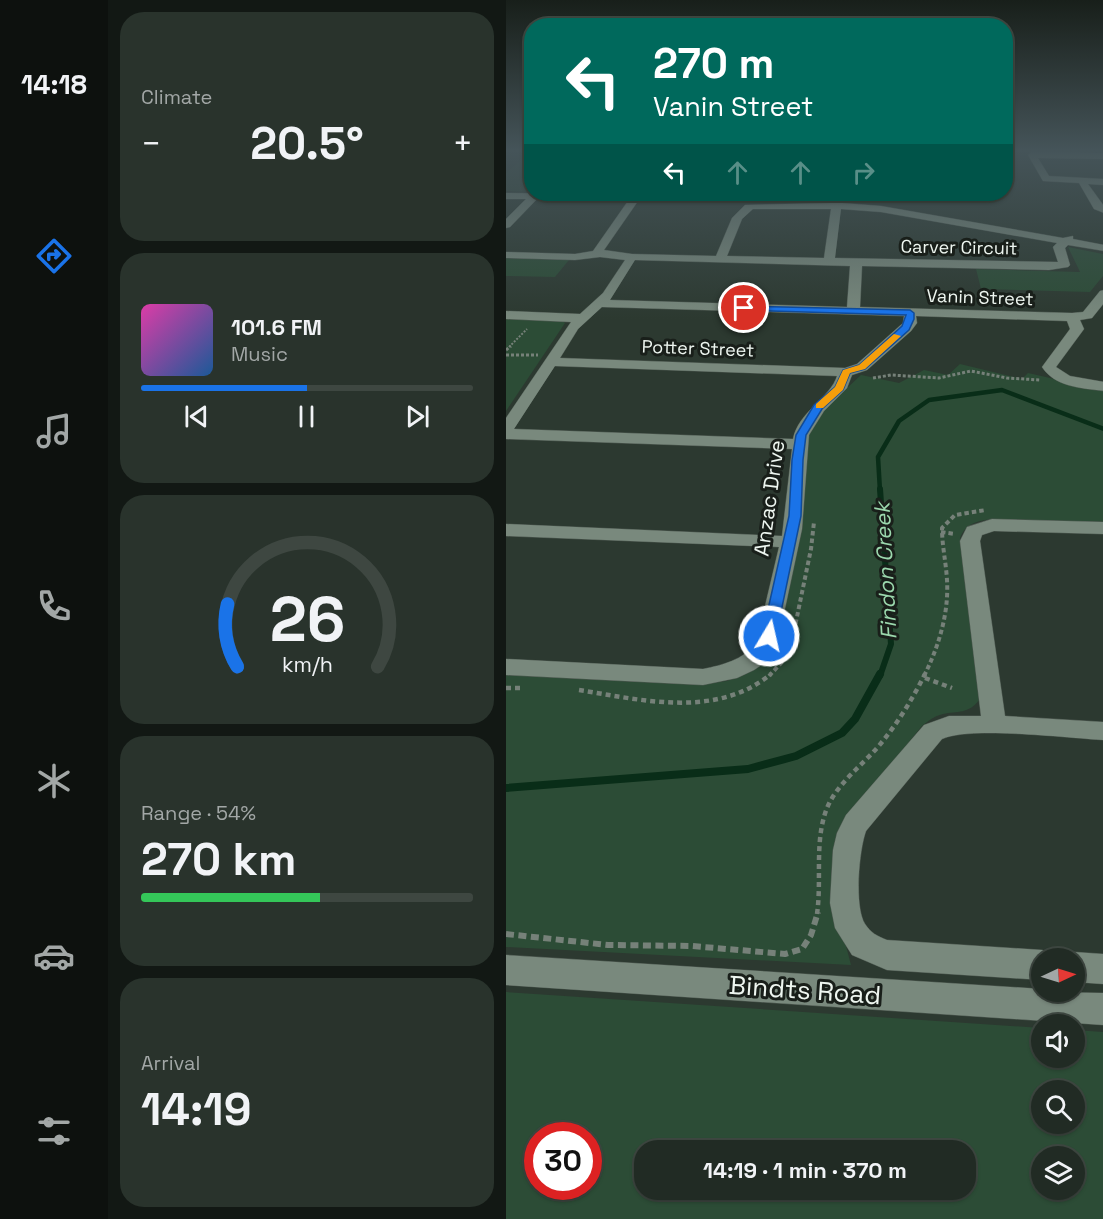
<!DOCTYPE html>
<html lang="en">
<head>
<meta charset="utf-8">
<style>
	:root { --surface:#212b24; --page:#29332c; --text:#f1f3f6; --muted:#a2a7a6; --line:#3e4741; --accent:#1a73e8 }
	body { margin:0; font-family:"Space Grotesk",sans-serif; background:var(--page); color:var(--text); height:100vh; display:flex; flex-direction:column; font-size:22px; white-space:nowrap }
	* { box-sizing:border-box; margin:0 }
	p { font-size:20px; color:var(--muted) }
	.icon { flex:none; width:33px; height:33px; fill:none; stroke:currentColor; stroke-width:2; stroke-linecap:round; stroke-linejoin:round }
	.map { position:relative; flex:1; overflow:hidden }
	.side { display:flex; flex-direction:column; gap:12px; padding:12px; background:#121814; width:398px }
	.side>* { flex:none }
	.banner { position:absolute; left:18px; top:18px; width:489px; height:183px; border-radius:24px; box-shadow:0 2px 4px #0004,0 0 0 2px var(--line); background:#00695c; color:#fff; overflow:hidden }
	.needle { width:39px; rotate:86deg }
	.controls { position:absolute; left:525px; top:948px; display:grid; gap:12px }
	.controls a { display:grid; place-items:center; width:54px; height:54px; border-radius:50%; background:var(--surface); box-shadow:0 2px 4px #0004,0 0 0 2px var(--line); font-size:30px }
	.speed { position:absolute; left:18px; top:1122px; display:flex; gap:12px; font-size:30px; font-weight:700; text-align:center }
	.speed>* { display:grid; place-content:center; width:78px; height:78px; border-radius:50%; background:var(--surface); box-shadow:0 2px 4px #0004,0 0 0 2px var(--line); line-height:1 }
	.speed .limit { border:9px solid #d22; background:#fff; color:#111 }
	.pin { position:absolute; display:grid; place-items:center; width:51px; height:51px; color:#fff; margin:-26px; border:3px solid #fff; border-radius:50%; box-shadow:0 2px 6px #0007 }
	.me { position:absolute; width:66px; margin:-33px; rotate:9deg; stroke-linejoin:round; filter:drop-shadow(0 0 4px #0008) }
	.turn { display:flex; align-items:center; gap:21px; height:126px; padding:0 30px; font-size:27px }
	.turn .icon { width:78px; height:78px; stroke-width:2.5 }
	.turn b { display:block; font-size:42px; line-height:51px }
	.lanes { display:flex; align-items:center; height:57px; padding:0 30px; background:#0003; justify-content:center; gap:30px; direction:ltr }
	.lanes .off { opacity:.35 }
	.big { font-size:45px; font-weight:800; line-height:1.1 }
	.side .tile { flex:1; display:flex; flex-direction:column; justify-content:center; gap:9px; min-width:0; padding:0 21px; border-radius:24px; background:var(--page) }
	.side .dial { align-items:center; gap:0 }
	.dial svg { height:156px; overflow:visible; fill:none; stroke:var(--line); stroke-width:7; stroke-linecap:round; text-anchor:middle }
	.dial text { fill:var(--text); stroke:none }
	.song { display:flex; align-items:center; gap:18px }
	.cover { width:72px; height:72px; border-radius:9px; background:linear-gradient(135deg,hsl(320 70% 55%),hsl(210 70% 35%)) }
	.played { height:6px; border-radius:3px; background:linear-gradient(90deg,var(--accent) 50%,var(--line) 50%) }
	.keys { display:flex; justify-content:space-around; direction:ltr }
	.heat { display:flex; justify-content:space-between; align-items:center; font-size:33px; direction:ltr }
	.charge { height:9px; border-radius:4px; background:linear-gradient(90deg,#34c759 54%,var(--line) 0) }
	.trip { position:absolute; left:128px; top:1140px; width:342px; height:60px; border-radius:24px; background:var(--surface); box-shadow:0 2px 4px #0004,0 0 0 2px var(--line); font-weight:800; line-height:60px; text-align:center }
	main { display:flex; flex:1; min-height:0 }
	.tab-bar { display:flex; flex-direction:column; width:108px; justify-content:space-around; align-items:center; background:#0d110e; color:var(--muted) }
	.tab-bar .icon { width:42px; height:42px }
	.tab-bar .selected { color:var(--accent) }
	.tab-bar b { font-size:27px; color:var(--text) }
	.map>svg:first-child { display:block }
</style>
</head>
<body>
<main>
<nav class="tab-bar">
<b>14:18</b>
<svg class="icon selected" aria-label="directions" viewBox="0 0 24 24"><path d="M12 3l9 9-9 9-9-9zM9 14v-3h6M13 9l2 2-2 2"/></svg>
<svg class="icon" aria-label="music" viewBox="0 0 24 24"><path d="M9 18V5l10-2v13"/><circle cx="6" cy="18" r="3"/><circle cx="16" cy="16" r="3"/></svg>
<svg class="icon" aria-label="phone" viewBox="0 0 24 24"><path d="M5 4h4l2 5-3 2q2 4 5 5l2-3 5 2v4C11 20 4 13 5 4z"/></svg>
<svg class="icon" aria-label="climate" viewBox="0 0 24 24"><path d="M12 3v18M4 7l16 10M4 17L20 7"/></svg>
<svg class="icon" aria-label="car" viewBox="0 0 24 24"><path d="M5 17H2v-5l4-1 3-4h7l3 4 3 1v5h-3M9 17h6M6 11h13"/><circle cx="7" cy="17" r="2"/><circle cx="17" cy="17" r="2"/></svg>
<svg class="icon" aria-label="filters" viewBox="0 0 24 24"><path d="M4 7h16M4 17h16"/><circle cx="9" cy="7" r="2"/><circle cx="15" cy="17" r="2"/></svg>
</nav>
<section class="side">
<div class="tile"><p>Climate</p>
<div class="heat"><a>−</a><b class="big">20.5°</b><a>+</a></div>
</div>
<div class="tile">
<div class="song"><i class="cover"></i><div><b>101.6 FM</b><p>Music</p></div></div>
<div class="played"></div>
<div class="keys"><svg class="icon" aria-label="previous" viewBox="0 0 24 24"><path d="M18 5L8 12l10 7zM5 5v14"/></svg><svg class="icon" aria-label="pause" viewBox="0 0 24 24"><path d="M8 5v14M16 5v14"/></svg><svg class="icon" aria-label="next" viewBox="0 0 24 24"><path d="M6 5l10 7-10 7zM19 5v14"/></svg></div>
</div>
<div class="tile dial"><svg viewBox="0 0 100 80">
<path d="M14 69A42 42 0 1 1 86 69"/>
<path d="M14 69A42 42 0 0 1 9 37" stroke="#1a73e8"/>
<text x="50" y="56" font-size="32" font-weight="700">26</text>
<text x="50" y="72" font-size="11">km/h</text>
</svg></div>
<div class="tile"><p>Range · 54%</p><b class="big">270 km</b><div class="charge"></div></div>
<div class="tile"><p>Arrival</p><b class="big">14:19</b></div>
</section>
<div class="map">
<svg width="598" height="1219" viewBox="0 0 598 1219">
	<rect width="100%" height="100%" fill="#2c3930"/>
	<polygon fill="#304436" points="25,151 25,192 0,191 0,173"/>
	<g fill="#2c4c36" fill-rule="evenodd">
		<polygon points="562,247 597,254 597,276 584,292 475,289 470,269 574,272"/>
		<polygon points="0,258 63,260 49,277 0,276"/>
		<polygon points="0,319 55,320 59,323 0,411"/>
		<path d="M454 364 516 379 522 373 597 390V523L486 519C471 521 460 523 454 538L473 700C463 714 451 711 437 714 428 716 422 721 415 727L338 824 329 920 340 946 345 965 0 947V673L205 683 221 681 244 672 297 451 309 418 355 375 393 383 418 370 442 375Z"/>
		<path d="M0 992 535 1028 536 1058H568L569 1030 597 1032V1219H0ZM568 1090V1124H536V1090ZM32 1136H82V1186H32ZM459 1150V1190H138V1150ZM568 1156V1190H536V1156Z"/>
	</g>
	<g fill="none" stroke-linecap="round" stroke-linejoin="round">
		<polyline stroke="#092d18" stroke-width="4.5" points="374,491 372,457 393,421 423,400 496,390 598,429"/>
		<polyline stroke="#092d18" stroke-width="6" points="374,676 385,644 374,489"/>
		<polyline stroke="#092d18" stroke-width="8" points="0,788 242,769 290,756 336,733 349,719 374,674"/>
		<g stroke="#4d5850" stroke-width="1">
			<g id="minor">
				<polygon points="526,152 598,153 598,159 532,158 543,176 598,179 598,185 582,184 598,206 598,213 588,209 573,183 537,181 522,155"/>
				<path d="M0 193 224 196 229 199 224 202 132 201 98 250 126 254 210 256 226 218 239 205 326 203 331 200 336 203 375 206 557 238 567 236V239L598 245V251L562 245 559 248 564 265 562 267 543 270 356 266 354 307 566 313 577 312 594 291 598 290V303L586 318 574 320 578 329 550 367 564 376 598 382V391C575 388 549 387 536 367L564 329 561 321 410 316 411 323 405 331 361 370 346 375 341 388 318 411 303 435 296 529 271 646 260 662 248 670 231 678 197 685 0 675V659L197 669C217 665 236 660 250 644L273 547 0 536V524L276 536 286 449 0 439V418L65 322 0 319V311L74 314 97 293 119 260 94 257 69 260 0 258V252L69 254 87 251 122 201 31 199 4 227 0 228V219L20 199H0ZM247 209H325L318 258 221 256 236 219ZM335 209 375 212 551 243 547 247 552 262 329 258ZM129 260 344 266 341 307 104 300ZM96 307 398 316 397 323 351 364 339 368 54 358 72 329ZM49 366 331 376C325 397 292 412 287 439L8 429Z"/>
				<path d="M486 519 598 522V534L488 531 476 535 474 541 499 716 598 722V740C562 738 463 726 436 739L360 831C353 850 348 907 359 924 365 933 371 936 381 940L536 950 547 954 549 958H536V980L381 970 346 955 329 928 324 903 327 850 331 833 340 815 418 725 443 716H475L454 541 461 527Z"/>
				<polygon points="568,952 598,954 598,984 568,982 568,958 556,958"/>
				<polygon points="0,955 536,989 536,992 598,993 598,1025 0,985"/>
			</g>
		</g>
		<polyline stroke="#768179" stroke-width="2" stroke-dasharray="2 1.5" stroke-linecap="butt" points="3,347 21,329"/>
		<g stroke="#768179" stroke-width="3" stroke-dasharray="3 2" stroke-linecap="butt">
			<polyline points="0,350 5,346"/>
			<polyline points="0,355 32,355"/>
			<polyline points="367,378 385,375 433,378 465,371 501,378 534,380"/>
		</g>
		<g stroke="#768179" stroke-width="4" stroke-dasharray="4.5 3" stroke-linecap="butt">
			<polyline points="435,532 449,534"/>
			<polyline points="263,676 277,661 286,641 305,549 308,522"/>
			<path d="M418 676C433 646 443 613 441 580 440 562 436 546 436 528L449 515 480 510"/>
		</g>
		<g stroke="#768179" stroke-width="4.5" stroke-dasharray="5 4" stroke-linecap="butt">
			<polyline points="419,678 446,688"/>
			<polyline points="0,688 17,688"/>
			<path d="M73 690C136 700 210 719 265 674"/>
			<path d="M311 914C316 879 308 841 321 808 331 784 354 767 371 748 390 726 406 700 419 674"/>
		</g>
		<polyline stroke="#768179" stroke-width="6" stroke-dasharray="8 4.5" stroke-linecap="butt" points="0,934 102,945 186,946 279,954 296,949 305,935 312,912"/>
		<use href="#minor" fill="#79897d" fill-rule="evenodd"/>
	</g>
	<linearGradient id="sky" x2="0" y2="1"><stop stop-color="#181f1a"/><stop offset="0.47" stop-color="#455459"/><stop offset="1" stop-color="#455459" stop-opacity="0"/></linearGradient>
	<rect width="598" height="319" fill="url(#sky)"/>
	<polygon fill="#1a73e8" stroke="#114b97" stroke-width="1.5" points="238,306 404,310 408,313 408,319 403,330 359,369 344,373 337,390 316,409 300,435 297,460 295,516 270,636 263,641 256,636 283,516 286,460 290,435 308,405 329,387 337,370 353,365 396,326 400,315 235,310 234,308"/>
	<polygon fill="#f59e0b" points="388,334 395,336 359,369 344,373 337,390 317,408 310,408 310,404 329,387 337,370 353,365"/>
	<g text-anchor="middle" dominant-baseline="central" stroke-width="6" stroke-linejoin="round" paint-order="stroke">
		<g font-size="18" fill="#eef6f0" stroke="#191f1a">
			<text transform="translate(453 247) rotate(1)">Carver Circuit</text>
			<text transform="translate(474 297) rotate(2)">Vanin Street</text>
			<text transform="translate(192 348) rotate(2)">Potter Street</text>
		</g>
		<g font-size="21" fill="#eef6f0" stroke="#191f1a">
			<text transform="translate(263 498) rotate(-82)">Anzac Drive</text>
		</g>
		<g font-size="22" font-style="italic" fill="#9bd8ad" stroke="#191f1a">
			<text transform="translate(379 571) rotate(-93)">Findon Creek</text>
		</g>
		<g font-size="26" fill="#eef6f0" stroke="#191f1a">
			<text transform="translate(299 990) rotate(4)">Bindts Road</text>
		</g>
	</g>
</svg>
<div class="controls">
<a><svg class="needle" viewBox="-14 -14 28 28"><path d="M0-13l5 13h-10z" fill="#e53935"/><path d="M0 13l5-13h-10z" fill="#a2a7a6"/></svg></a>
<a><svg class="icon" aria-label="sound" viewBox="0 0 24 24"><path d="M4 9h4l5-4v14l-5-4H4zM17 9q2 3 0 6"/></svg></a>
<a><svg class="icon" aria-label="search" viewBox="0 0 24 24"><circle cx="10" cy="10" r="6"/><path d="M15 15l6 6"/></svg></a>
<a><svg class="icon" aria-label="layers" viewBox="0 0 24 24"><path d="M12 4l9 5-9 5-9-5zM3 14l9 5 9-5"/></svg></a>
</div>
<div class="speed"><div class="limit">30</div></div>
<div class="pin" style="left:238px;top:308px;background:#d93025"><svg class="icon" aria-label="arrive" viewBox="0 0 24 24"><path d="M6 21V4h12l-3 4 3 4H6"/></svg></div>
<svg class="me" style="left:263px;top:636px" viewBox="-20 -20 40 40"><circle r="17" fill="#1a73e8" stroke="#fff" stroke-width="3"/><path d="M0-11L8 9 0 5-8 9z" fill="#fff"/></svg>
<div class="trip">14:19 · 1 min · 370 m</div>
<div class="banner">
<div class="turn"><svg class="icon" aria-label="left" viewBox="0 0 24 24"><path d="M17 20v-9H6M10 6l-5 5 5 5"/></svg><div><b>270 m</b>Vanin Street</div></div>
<div class="lanes"><svg class="icon" aria-label="left" viewBox="0 0 24 24"><path d="M17 20v-9H6M10 6l-5 5 5 5"/></svg><svg class="icon off" aria-label="ahead" viewBox="0 0 24 24"><path d="M12 20V5M6 11l6-6 6 6"/></svg><svg class="icon off" aria-label="ahead" viewBox="0 0 24 24"><path d="M12 20V5M6 11l6-6 6 6"/></svg><svg class="icon off" aria-label="right" viewBox="0 0 24 24"><path d="M7 20v-9h11M14 6l5 5-5 5"/></svg></div>
</div>
</div>
</main>
</body>
</html>
